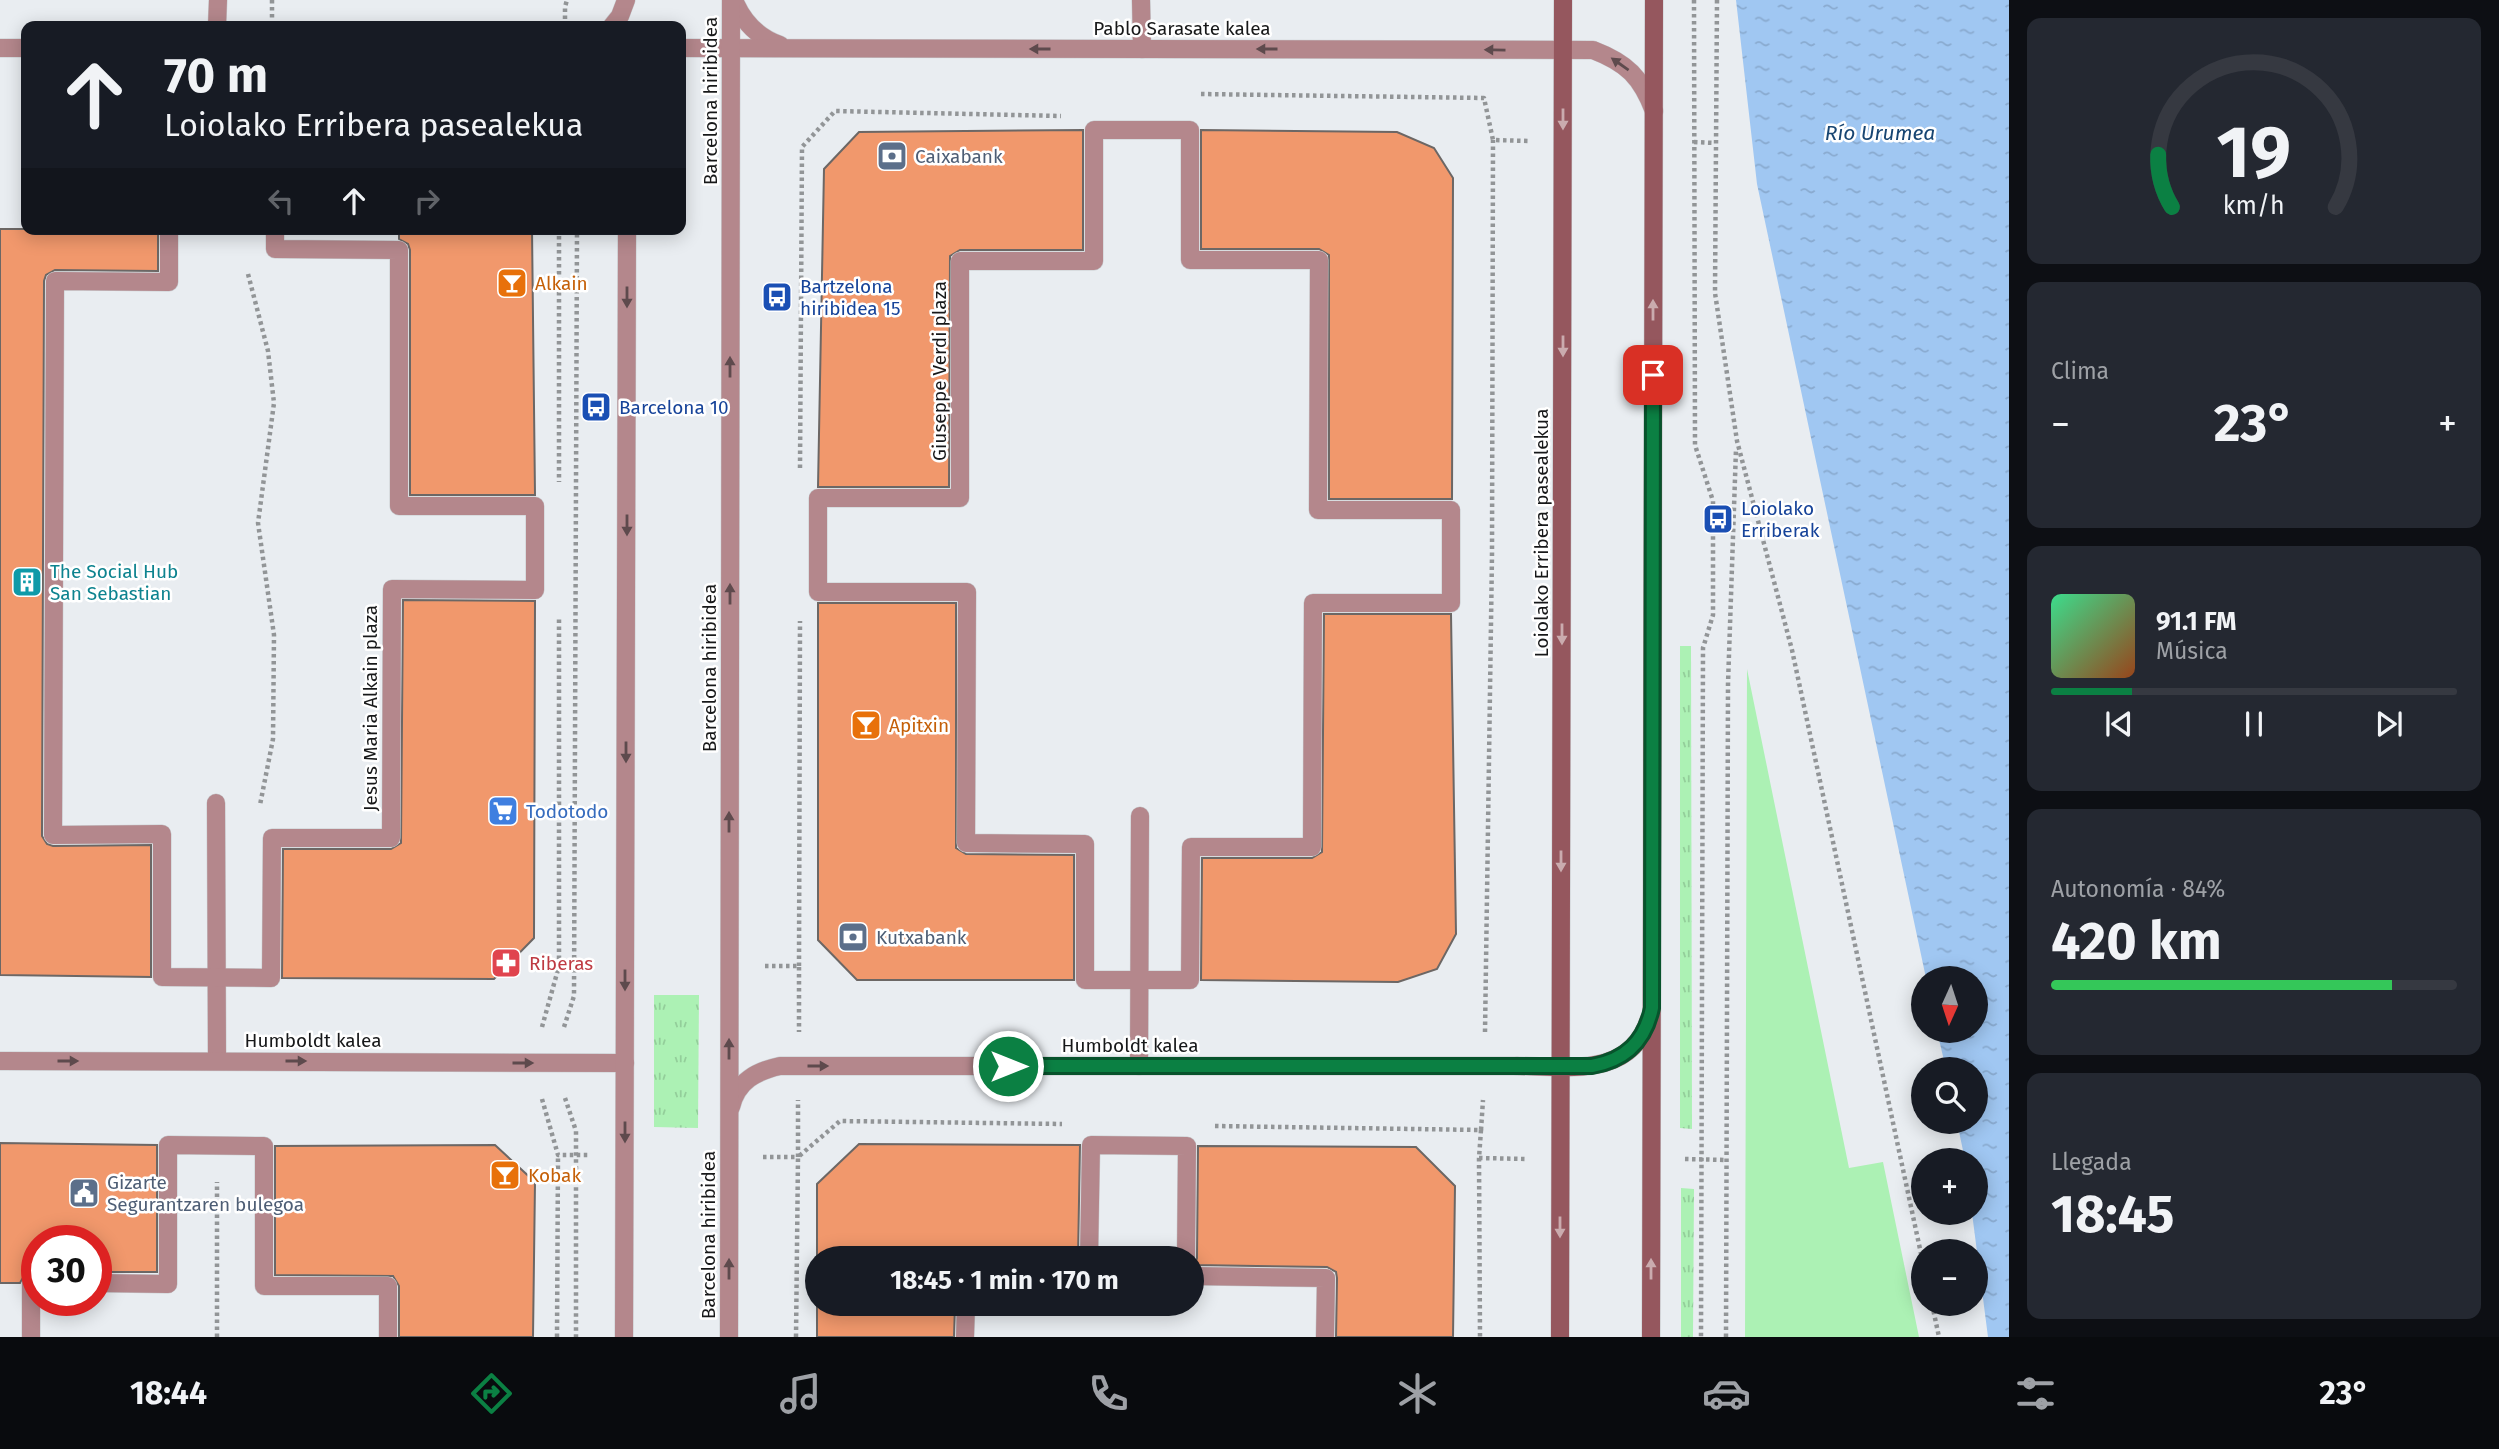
<!DOCTYPE html>
<html lang="es">
<head>
<meta charset="utf-8">
<style>
	:root { --surface:#171b24; --page:#242831; --text:#f1f3f6; --muted:#9ea1a6; --line:#363941; --accent:#0b8043 }
	body { margin:0; font-family:"Fira Sans",sans-serif; background:var(--page); color:var(--text); height:100vh; display:flex; flex-direction:column; font-size:26px; white-space:nowrap }
	* { box-sizing:border-box; margin:0 }
	p { font-size:23px; color:var(--muted) }
	.icon { flex:none; width:38px; height:38px; fill:none; stroke:currentColor; stroke-width:2; stroke-linecap:round; stroke-linejoin:round }
	.map { position:relative; flex:1; overflow:hidden }
	.sheet { display:flex; flex-direction:column; gap:18px; padding:18px; background:#0d0f14; width:490px }
	.sheet>* { flex:none }
	.guide { position:absolute; left:21px; top:21px; width:665px; height:214px; border-radius:14px; box-shadow:0 4px 18px #0003; background:#171b24; color:var(--text); overflow:hidden }
	.needle { width:46px; rotate:183deg }
	.fabs { position:absolute; left:1911px; top:966px; display:grid; gap:14px }
	.fabs a { display:grid; place-items:center; width:77px; height:77px; border-radius:50%; background:var(--surface); box-shadow:0 4px 18px #0003; font-size:35px }
	.speed { position:absolute; left:21px; top:1225px; display:flex; gap:14px; font-size:35px; font-weight:700; text-align:center }
	.speed>* { display:grid; place-content:center; width:91px; height:91px; border-radius:50%; background:var(--surface); box-shadow:0 4px 18px #0003; line-height:1 }
	.speed .limit { border:10px solid #d22; background:#fff; color:#111 }
	.pin { position:absolute; display:grid; place-items:center; width:60px; height:60px; color:#fff; margin:-30px; border-radius:14px; box-shadow:0 4px 10px #0006 }
	.me { position:absolute; width:77px; margin:-38px; rotate:90deg; stroke-linejoin:round; filter:drop-shadow(0 0 5px #0008) }
	.turn { display:flex; align-items:center; gap:24px; height:147px; padding:0 28px; font-size:32px }
	.turn .icon { width:91px; height:91px; stroke-width:2.5 }
	.turn b { display:block; font-size:49px; line-height:60px }
	.lanes { display:flex; align-items:center; height:66px; padding:0 28px; background:#0003; justify-content:center; gap:35px; direction:ltr }
	.lanes .off { opacity:.35 }
	.big { font-size:52px; font-weight:700; line-height:1.1 }
	.sheet .widget { flex:1; display:flex; flex-direction:column; justify-content:center; gap:10px; min-width:0; padding:0 24px; border-radius:14px; background:var(--page) }
	.sheet .dial { align-items:center; gap:0 }
	.dial svg { height:182px; overflow:visible; fill:none; stroke:var(--line); stroke-width:7; stroke-linecap:round; text-anchor:middle }
	.dial text { fill:var(--text); stroke:none }
	.song { display:flex; align-items:center; gap:21px }
	.cover { width:84px; height:84px; border-radius:10px; background:linear-gradient(135deg,hsl(150 70% 55%),hsl(20 70% 35%)) }
	.played { height:7px; border-radius:4px; background:linear-gradient(90deg,var(--accent) 20%,var(--line) 20%) }
	.keys { display:flex; justify-content:space-around; direction:ltr }
	.heat { display:flex; justify-content:space-between; align-items:center; font-size:38px; direction:ltr }
	.charge { height:10px; border-radius:5px; background:linear-gradient(90deg,#34c759 84%,var(--line) 0) }
	.trip { position:absolute; left:805px; top:1246px; width:399px; height:70px; border-radius:35px; background:var(--surface); box-shadow:0 4px 18px #0003; font-weight:700; line-height:70px; text-align:center }
	.menu { display:flex; height:112px; justify-content:space-around; align-items:center; background:#090b0e; color:var(--muted) }
	.menu .icon { width:49px; height:49px }
	.menu .active { color:var(--accent) }
	.menu b { font-size:32px; color:var(--text) }
	main { display:flex; flex:1; min-height:0 }
	.map>svg:first-child { display:block }
</style>
</head>
<body>
<main>
<div class="map">
<svg width="2009" height="1337" viewBox="0 0 2009 1337">
	<defs>
		<pattern id="grass-tufts" width="24" height="20" patternUnits="userSpaceOnUse" patternTransform="scale(1.75)"><rect width="24" height="20" fill="#acf1b4"/><path d="M3 7l-1-3M5 7V3M7 7l1-3M15 17l-1-3M17 17v-4M19 17l1-3" fill="none" stroke="#93ce9a"/></pattern>
		<pattern id="water-ripples" width="26" height="14" patternUnits="userSpaceOnUse" patternTransform="scale(1.75)"><rect width="26" height="14" fill="#a0c7f2"/><path d="M2 4q2-2 4 0t4 0M15 11q2-2 4 0t4 0" fill="none" stroke="#89aacf"/></pattern>
	</defs>
	<rect width="100%" height="100%" fill="#e9edf1"/>
	<g fill="url(#grass-tufts)">
		<polygon points="1680,646 1691,646 1692,1129 1680,1128"/>
		<polygon points="654,995 699,995 698,1128 654,1127"/>
		<polygon points="1681,1188 1694,1189 1693,1337 1681,1337"/>
	</g>
	<polygon fill="#acf1b4" points="1747,669 1849,1168 1883,1162 1919,1337 1745,1337"/>
	<polygon fill="url(#water-ripples)" points="1736,0 2009,0 2009,1337 1988,1337 1972,1213 1976,1213 1976,1160 1965,1160 1957,1122 1976,1122 1976,1069 1946,1069 1937,1031 1976,1031 1976,978 1926,978 1757,184"/>
	<g fill="#f1986c" stroke="#6c6765" stroke-width="2">
		<polygon points="1083,130 1083,250 960,250 950,256 949,487 818,487 824,169 859,132"/>
		<polygon points="1201,130 1397,132 1434,148 1453,178 1452,499 1329,499 1329,255 1319,249 1201,249"/>
		<polygon points="0,229 158,229 158,271 55,270 46,275 44,281 42,836 47,844 53,846 151,845 151,977 0,975"/>
		<polygon points="399,229 532,229 535,495 410,495 410,250 408,244 399,239"/>
		<polygon points="403,600 535,601 534,938 494,979 282,978 283,849 391,849 401,843"/>
		<polygon points="818,603 956,603 956,848 966,854 1074,855 1074,980 857,980 818,940"/>
		<polygon points="1324,614 1451,614 1456,934 1437,969 1398,982 1201,980 1202,858 1312,858 1322,852"/>
		<polygon points="0,1143 157,1145 157,1272 96,1272 96,1241 37,1241 37,1272 25,1274 20,1283 0,1283"/>
		<polygon points="859,1144 1080,1145 1078,1258 817,1258 817,1304 955,1304 954,1337 817,1337 817,1184"/>
		<polygon points="495,1145 535,1182 533,1337 399,1337 399,1286 393,1276 275,1275 275,1146"/>
		<polygon points="1198,1146 1416,1147 1455,1186 1453,1337 1336,1337 1337,1278 1336,1272 1327,1267 1195,1265 1197,1258"/>
	</g>
	<g fill="none" stroke-linecap="round" stroke-linejoin="round">
		<g stroke="#c7cbce" stroke-width="19">
			<g id="lane">
				<polyline points="1141,0 1142,49"/>
				<polyline points="217,26 218,0"/>
				<polyline points="216,803 217,1061"/>
				<polyline points="1139,1066 1140,816"/>
			</g>
		</g>
		<g stroke="#c7cbce" stroke-width="19">
			<g id="street">
				<path d="M734 0C743 22 757 37 780 45"/>
				<polyline points="612,26 620,16 626,0"/>
				<polyline points="0,48 26,48"/>
				<path d="M681 48 1593 50C1627 63 1641 77 1654 111"/>
				<polygon points="1094,130 1190,130 1190,260 1319,260 1318,510 1451,510 1451,603 1313,603 1312,847 1191,847 1190,980 1085,980 1085,844 966,843 967,592 818,592 818,498 960,498 960,261 1094,261"/>
				<polyline points="169,229 169,282 55,281 53,835 162,834 162,977 271,978 272,838 391,838 392,589 535,590 535,506 399,506 399,250 275,249 275,229"/>
				<polyline points="0,1061 625,1063"/>
				<path d="M731 1107C737 1081 757 1071 780 1066H1517"/>
				<polyline points="1089,1258 1091,1145 1187,1146 1186,1258"/>
				<polyline points="1192,1276 1326,1278 1325,1337"/>
				<polyline points="96,1283 168,1284 168,1145 264,1146 264,1286 388,1286 388,1337"/>
				<polyline points="31,1337 31,1283 37,1283"/>
				<polyline points="624,1337 627,229"/>
				<polyline points="729,1337 731,0"/>
				<polyline points="965,1337 966,1304"/>
			</g>
		</g>
		<g stroke="#c7cbce" stroke-width="19">
			<g id="secondary">
				<path d="M1517 1066C1567 1066 1630 1079 1649 1019"/>
				<polyline points="1560,1337 1563,0"/>
				<polyline points="1651,1337 1654,0"/>
			</g>
		</g>
		<g stroke="#929597" stroke-width="4.5" stroke-dasharray="3.5 3.5" stroke-linecap="butt">
			<polyline points="272,0 272,26"/>
			<polyline points="1694,0 1695,445 1713,501 1713,615 1703,648 1701,1337"/>
			<polyline points="1717,0 1715,293 1737,441 1792,650 1923,1263"/>
			<polyline points="565,26 565,7 567,0"/>
			<polyline points="1201,94 1484,98 1493,140 1529,141"/>
			<polyline points="1694,142 1715,143"/>
			<polyline points="559,229 559,482"/>
			<polyline points="248,274 268,351 274,403 258,523 274,635 273,739 260,805"/>
			<polyline points="800,468 802,147 835,111 1061,116"/>
			<polyline points="559,966 559,617"/>
			<polyline points="765,966 799,966 799,1032"/>
			<polyline points="799,966 800,621"/>
			<polyline points="542,1027 559,966 591,966"/>
			<polyline points="564,1027 574,996 577,229"/>
			<polyline points="1485,1032 1492,555 1493,140"/>
			<polyline points="565,1098 576,1131 576,1337"/>
			<polyline points="542,1099 558,1155 589,1155"/>
			<polyline points="1215,1126 1481,1130 1479,1158 1480,1337"/>
			<polyline points="1481,1130 1483,1100"/>
			<polyline points="763,1157 798,1157 798,1100"/>
			<polyline points="1479,1158 1527,1159"/>
			<polyline points="1685,1159 1726,1160"/>
			<polyline points="1932,1304 1939,1337"/>
			<polyline points="217,1337 217,1182"/>
			<polyline points="557,1337 558,1155"/>
			<polyline points="796,1337 798,1157 840,1121 1062,1124"/>
			<polyline points="1726,1337 1728,684 1736,449"/>
		</g>
		<use href="#lane" stroke="#b4878c" stroke-width="18"/>
		<use href="#street" stroke="#b4878c" stroke-width="18"/>
		<use href="#secondary" stroke="#95575e" stroke-width="18"/>
	</g>
	<defs><path id="oneway-solid" d="M-6-.8H1V-3.2L6.5 0L1 3.2V.8H-6Z" transform="scale(1.75)"/></defs>
	<g fill="#5e4a4d">
		<use href="#oneway-solid" transform="translate(1040 49) rotate(-180)"/>
		<use href="#oneway-solid" transform="translate(1267 49) rotate(-180)"/>
		<use href="#oneway-solid" transform="translate(1495 50) rotate(-179)"/>
		<use href="#oneway-solid" transform="translate(1620 64) rotate(-145)"/>
		<use href="#oneway-solid" transform="translate(627 297) rotate(90)"/>
		<use href="#oneway-solid" transform="translate(730 367) rotate(-90)"/>
		<use href="#oneway-solid" transform="translate(627 525) rotate(90)"/>
		<use href="#oneway-solid" transform="translate(730 594) rotate(-90)"/>
		<use href="#oneway-solid" transform="translate(626 752) rotate(90)"/>
		<use href="#oneway-solid" transform="translate(729 822) rotate(-90)"/>
		<use href="#oneway-solid" transform="translate(625 980) rotate(90)"/>
		<use href="#oneway-solid" transform="translate(729 1049) rotate(-90)"/>
		<use href="#oneway-solid" transform="translate(68 1061)"/>
		<use href="#oneway-solid" transform="translate(296 1061)"/>
		<use href="#oneway-solid" transform="translate(523 1063)"/>
		<use href="#oneway-solid" transform="translate(818 1066)"/>
		<use href="#oneway-solid" transform="translate(625 1132) rotate(90)"/>
		<use href="#oneway-solid" transform="translate(729 1269) rotate(-90)"/>
	</g>
	<g fill="#caabae">
		<use href="#oneway-solid" transform="translate(1563 119) rotate(90)"/>
		<use href="#oneway-solid" transform="translate(1653 310) rotate(-90)"/>
		<use href="#oneway-solid" transform="translate(1563 346) rotate(90)"/>
		<use href="#oneway-solid" transform="translate(1562 634) rotate(90)"/>
		<use href="#oneway-solid" transform="translate(1561 861) rotate(90)"/>
		<use href="#oneway-solid" transform="translate(1560 1227) rotate(90)"/>
		<use href="#oneway-solid" transform="translate(1651 1269) rotate(-90)"/>
	</g>
	<g fill="none" stroke-linecap="round" stroke-linejoin="round">
		<g stroke="#07532c" stroke-width="18">
			<path id="route" d="M1008 1066H1592C1626 1060 1645 1041 1652 1008L1653 375"/>
		</g>
		<use href="#route" stroke="#0b8043" stroke-width="12"/>
	</g>
	<defs>
		<g id="bank-square" transform="scale(1.575)"><rect x="-9" y="-9" width="18" height="18" rx="4" fill="#5c6f8a" stroke="#fff"/><path d="M-6-4H6V4H-6ZM0-2.3a2.3 2.3 0 1 0 0 4.6a2.3 2.3 0 1 0 0-4.6Z" fill="#fff"/></g>
		<g id="bar-square" transform="scale(1.575)"><rect x="-9" y="-9" width="18" height="18" rx="4" fill="#e8710a" stroke="#fff"/><path d="M-6-5H6L.8 .8V4.5H3.5V6h-7V4.5H-.8V.8Z" fill="#fff"/></g>
		<g id="bus-square" transform="scale(1.575)"><rect x="-9" y="-9" width="18" height="18" rx="4" fill="#1a4fb4" stroke="#fff"/><path d="M-5-6H5V4H4V6H2V4H-2V6H-4V4H-5ZM-3.5-4V0h7V-4ZM-3.5 1.2v1.5H-2V1.2ZM2 1.2v1.5H3.5V1.2Z" fill="#fff"/></g>
		<g id="building-square" transform="scale(1.575)"><rect x="-9" y="-9" width="18" height="18" rx="4" fill="#0f9aa8" stroke="#fff"/><path d="M-4-6H4V6H1V3H-1V6H-4ZM-2.5-4.3h1.7v1.8h-1.7ZM.8-4.3h1.7v1.8H.8ZM-2.5-1h1.7V.8h-1.7ZM.8-1h1.7V.8H.8Z" fill="#fff"/></g>
		<g id="supermarket-square" transform="scale(1.575)"><rect x="-9" y="-9" width="18" height="18" rx="4" fill="#3f7fe0" stroke="#fff"/><path d="M-6-5.5h2.5l.6 2H6L4.5 2H-2.5L-4.4-4H-6ZM-1.5 3.2a1.3 1.3 0 1 0 .1 0ZM3 3.2a1.3 1.3 0 1 0 .1 0Z" fill="#fff"/></g>
		<g id="pharmacy-square" transform="scale(1.575)"><rect x="-9" y="-9" width="18" height="18" rx="4" fill="#e0444e" stroke="#fff"/><path d="M-2-6h4v4h4v4h-4v4h-4v-4h-4v-4h4Z" fill="#fff"/></g>
		<g id="civic-square" transform="scale(1.575)"><rect x="-9" y="-9" width="18" height="18" rx="4" fill="#5c6f8a" stroke="#fff"/><path d="M-.6-6.5H3V-4.5H.6V-3L4-1V1h2V6H-6V1h2V-1L-.6-3ZM-1.2 2.5V6h2.4V2.5Z" fill="#fff"/></g>
	</defs>
	<g fill-rule="evenodd">
		<use href="#bank-square" x="892" y="156"/>
		<use href="#bar-square" x="512" y="283"/>
		<use href="#bus-square" x="777" y="297"/>
		<use href="#bus-square" x="596" y="407"/>
		<use href="#bus-square" x="1718" y="519"/>
		<use href="#building-square" x="27" y="582"/>
		<use href="#bar-square" x="866" y="725"/>
		<use href="#supermarket-square" x="503" y="811"/>
		<use href="#bank-square" x="853" y="937"/>
		<use href="#pharmacy-square" x="506" y="963"/>
		<use href="#bar-square" x="505" y="1175"/>
		<use href="#civic-square" x="84" y="1193"/>
	</g>
	<g text-anchor="middle" dominant-baseline="central" stroke-width="5" stroke-linejoin="round" paint-order="stroke">
		<g font-size="19" fill="#171819" stroke="#fff">
			<text x="1182" y="28">Pablo Sarasate kalea</text>
			<text transform="translate(710 101) rotate(-90)">Barcelona hiribidea</text>
			<text transform="translate(939 371) rotate(-90)">Giuseppe Verdi plaza</text>
			<text transform="translate(1541 533) rotate(-90)">Loiolako Erribera pasealekua</text>
			<text transform="translate(709 668) rotate(-90)">Barcelona hiribidea</text>
			<text transform="translate(370 708) rotate(-90)">Jesus Maria Alkain plaza</text>
			<text x="313" y="1040">Humboldt kalea</text>
			<text x="1130" y="1045">Humboldt kalea</text>
			<text transform="translate(708 1235) rotate(-90)">Barcelona hiribidea</text>
		</g>
		<g font-size="19" fill="#4e5e75" stroke="#fff" text-anchor="start">
			<text x="915" y="156">Caixabank</text>
			<text x="876" y="937">Kutxabank</text>
			<text x="107" y="1182">Gizarte<tspan x="107" dy="22">Segurantzaren bulegoa</tspan></text>
		</g>
		<g font-size="19" fill="#c56008" stroke="#fff" text-anchor="start">
			<text x="535" y="283">Alkain</text>
			<text x="889" y="725">Apitxin</text>
			<text x="528" y="1175">Kobak</text>
		</g>
		<g font-size="19" fill="#164399" stroke="#fff" text-anchor="start">
			<text x="800" y="286">Bartzelona<tspan x="800" dy="22">hiribidea 15</tspan></text>
			<text x="619" y="407">Barcelona 10</text>
			<text x="1741" y="508">Loiolako<tspan x="1741" dy="22">Erriberak</tspan></text>
		</g>
		<g font-size="19" fill="#0d838f" stroke="#fff" text-anchor="start">
			<text x="50" y="571">The Social Hub<tspan x="50" dy="22">San Sebastian</tspan></text>
		</g>
		<g font-size="19" fill="#366cbe" stroke="#fff" text-anchor="start">
			<text x="526" y="811">Todotodo</text>
		</g>
		<g font-size="19" fill="#be3a42" stroke="#fff" text-anchor="start">
			<text x="529" y="963">Riberas</text>
		</g>
		<g font-size="21" font-style="italic" fill="#174572" stroke="#fff">
			<text x="1880" y="133">Río Urumea</text>
		</g>
	</g>
</svg>
<div class="fabs">
<a><svg class="needle" viewBox="-14 -14 28 28"><path d="M0-13l5 13h-10z" fill="#e53935"/><path d="M0 13l5-13h-10z" fill="#9ea1a6"/></svg></a>
<a><svg class="icon" aria-label="search" viewBox="0 0 24 24"><circle cx="10" cy="10" r="6"/><path d="M15 15l6 6"/></svg></a>
<a>+</a>
<a>−</a>
</div>
<div class="speed"><div class="limit">30</div></div>
<div class="pin" style="left:1653px;top:375px;background:#d93025"><svg class="icon" aria-label="arrive" viewBox="0 0 24 24"><path d="M6 21V4h12l-3 4 3 4H6"/></svg></div>
<svg class="me" style="left:1008px;top:1066px" viewBox="-20 -20 40 40"><circle r="17" fill="#0b8043" stroke="#fff" stroke-width="3"/><path d="M0-11L8 9 0 5-8 9z" fill="#fff"/></svg>
<div class="trip">18:45 · 1 min · 170 m</div>
<div class="guide">
<div class="turn"><svg class="icon" aria-label="ahead" viewBox="0 0 24 24"><path d="M12 20V5M6 11l6-6 6 6"/></svg><div><b>70 m</b>Loiolako Erribera pasealekua</div></div>
<div class="lanes"><svg class="icon off" aria-label="left" viewBox="0 0 24 24"><path d="M17 20v-9H6M10 6l-5 5 5 5"/></svg><svg class="icon" aria-label="ahead" viewBox="0 0 24 24"><path d="M12 20V5M6 11l6-6 6 6"/></svg><svg class="icon off" aria-label="right" viewBox="0 0 24 24"><path d="M7 20v-9h11M14 6l5 5-5 5"/></svg></div>
</div>
</div>
<section class="sheet">
<div class="widget dial"><svg viewBox="0 0 100 80">
<path d="M14 69A42 42 0 1 1 86 69"/>
<path d="M14 69A42 42 0 0 1 8 46" stroke="#0b8043"/>
<text x="50" y="56" font-size="32" font-weight="700">19</text>
<text x="50" y="72" font-size="11">km/h</text>
</svg></div>
<div class="widget"><p>Clima</p>
<div class="heat"><a>−</a><b class="big">23°</b><a>+</a></div>
</div>
<div class="widget">
<div class="song"><i class="cover"></i><div><b>91.1 FM</b><p>Música</p></div></div>
<div class="played"></div>
<div class="keys"><svg class="icon" aria-label="previous" viewBox="0 0 24 24"><path d="M18 5L8 12l10 7zM5 5v14"/></svg><svg class="icon" aria-label="pause" viewBox="0 0 24 24"><path d="M8 5v14M16 5v14"/></svg><svg class="icon" aria-label="next" viewBox="0 0 24 24"><path d="M6 5l10 7-10 7zM19 5v14"/></svg></div>
</div>
<div class="widget"><p>Autonomía · 84%</p><b class="big">420 km</b><div class="charge"></div></div>
<div class="widget"><p>Llegada</p><b class="big">18:45</b></div>
</section>
</main>
<nav class="menu">
<b>18:44</b>
<svg class="icon active" aria-label="directions" viewBox="0 0 24 24"><path d="M12 3l9 9-9 9-9-9zM9 14v-3h6M13 9l2 2-2 2"/></svg>
<svg class="icon" aria-label="music" viewBox="0 0 24 24"><path d="M9 18V5l10-2v13"/><circle cx="6" cy="18" r="3"/><circle cx="16" cy="16" r="3"/></svg>
<svg class="icon" aria-label="phone" viewBox="0 0 24 24"><path d="M5 4h4l2 5-3 2q2 4 5 5l2-3 5 2v4C11 20 4 13 5 4z"/></svg>
<svg class="icon" aria-label="climate" viewBox="0 0 24 24"><path d="M12 3v18M4 7l16 10M4 17L20 7"/></svg>
<svg class="icon" aria-label="car" viewBox="0 0 24 24"><path d="M5 17H2v-5l4-1 3-4h7l3 4 3 1v5h-3M9 17h6M6 11h13"/><circle cx="7" cy="17" r="2"/><circle cx="17" cy="17" r="2"/></svg>
<svg class="icon" aria-label="filters" viewBox="0 0 24 24"><path d="M4 7h16M4 17h16"/><circle cx="9" cy="7" r="2"/><circle cx="15" cy="17" r="2"/></svg>
<b>23°</b>
</nav>
</body>
</html>
